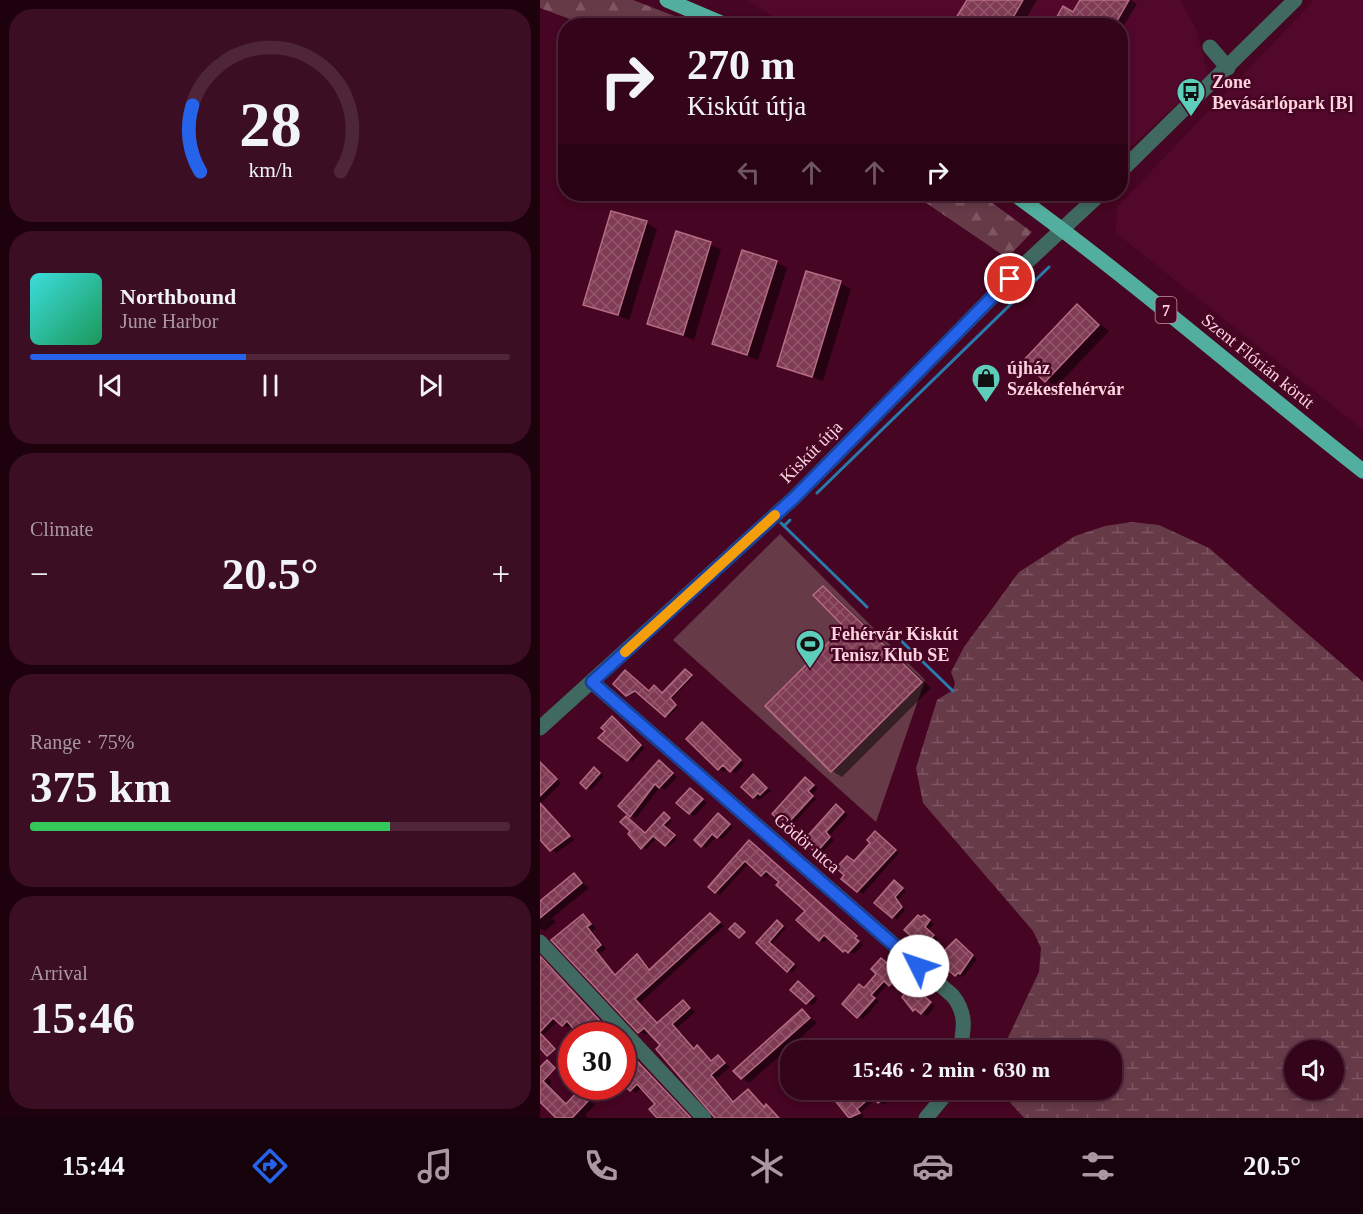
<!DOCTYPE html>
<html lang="en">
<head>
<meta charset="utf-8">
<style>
	:root { --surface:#34041a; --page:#3c0e23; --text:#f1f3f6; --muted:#a998a2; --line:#4e2539; --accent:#2563eb }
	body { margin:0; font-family:Georgia,serif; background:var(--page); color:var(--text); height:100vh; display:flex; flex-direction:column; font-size:22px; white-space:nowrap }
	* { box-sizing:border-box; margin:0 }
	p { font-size:20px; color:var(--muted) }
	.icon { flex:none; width:33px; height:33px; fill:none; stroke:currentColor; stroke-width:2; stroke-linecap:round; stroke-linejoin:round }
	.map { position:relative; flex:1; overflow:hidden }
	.panel { display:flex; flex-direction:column; gap:9px; padding:9px; background:#1d020e; width:540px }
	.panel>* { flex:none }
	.hud { position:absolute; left:18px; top:18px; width:570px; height:183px; border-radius:24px; box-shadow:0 3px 9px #0003,0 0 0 2px var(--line); background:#34041a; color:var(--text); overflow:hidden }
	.buttons { position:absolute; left:744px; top:1040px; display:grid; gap:12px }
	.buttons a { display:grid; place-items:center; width:60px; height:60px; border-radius:50%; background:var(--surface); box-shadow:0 3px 9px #0003,0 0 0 2px var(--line); font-size:30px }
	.speed { position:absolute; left:18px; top:1022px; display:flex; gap:12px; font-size:30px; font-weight:700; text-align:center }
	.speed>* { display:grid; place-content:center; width:78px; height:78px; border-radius:50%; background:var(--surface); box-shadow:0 3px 9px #0003,0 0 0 2px var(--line); line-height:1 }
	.speed .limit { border:9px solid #d22; background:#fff; color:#111 }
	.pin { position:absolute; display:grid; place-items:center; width:51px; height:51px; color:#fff; margin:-26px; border:3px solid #fff; border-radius:50%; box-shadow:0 2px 6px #0007 }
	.me { position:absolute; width:66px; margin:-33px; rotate:311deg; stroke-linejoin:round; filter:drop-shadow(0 0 4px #0008) }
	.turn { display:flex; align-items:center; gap:21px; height:126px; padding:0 30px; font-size:27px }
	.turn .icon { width:78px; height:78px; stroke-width:2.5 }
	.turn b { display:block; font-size:42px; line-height:51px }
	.lanes { display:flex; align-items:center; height:57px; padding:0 30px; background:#0003; justify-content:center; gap:30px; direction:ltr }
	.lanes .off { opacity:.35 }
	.big { font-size:45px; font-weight:700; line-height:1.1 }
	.panel .tile { flex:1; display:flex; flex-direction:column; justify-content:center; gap:9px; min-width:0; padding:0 21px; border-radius:24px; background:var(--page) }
	.panel .dial { align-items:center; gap:0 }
	.dial svg { height:156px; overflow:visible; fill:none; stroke:var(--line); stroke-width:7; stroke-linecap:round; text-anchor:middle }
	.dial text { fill:var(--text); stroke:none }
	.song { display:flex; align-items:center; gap:18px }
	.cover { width:72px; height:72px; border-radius:9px; background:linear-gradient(135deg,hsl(180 70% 55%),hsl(150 70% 35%)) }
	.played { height:6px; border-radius:3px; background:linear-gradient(90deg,var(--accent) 45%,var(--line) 45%) }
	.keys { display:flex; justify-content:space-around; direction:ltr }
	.heat { display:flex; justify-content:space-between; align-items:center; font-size:33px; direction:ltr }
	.charge { height:9px; border-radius:4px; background:linear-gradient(90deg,#34c759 75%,var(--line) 0) }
	.trip { position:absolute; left:240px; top:1040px; width:342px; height:60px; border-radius:24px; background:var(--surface); box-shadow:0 3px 9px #0003,0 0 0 2px var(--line); font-weight:700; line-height:60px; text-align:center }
	.dock { display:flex; height:96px; justify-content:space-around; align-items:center; background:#15020a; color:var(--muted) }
	.dock .icon { width:42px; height:42px }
	.dock .current { color:var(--accent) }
	.dock b { font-size:27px; color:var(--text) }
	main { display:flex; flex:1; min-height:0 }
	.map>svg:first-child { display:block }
</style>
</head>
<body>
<main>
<section class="panel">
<div class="tile dial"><svg viewBox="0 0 100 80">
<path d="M14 69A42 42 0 1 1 86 69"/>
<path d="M14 69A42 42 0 0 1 10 35" stroke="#2563eb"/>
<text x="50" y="56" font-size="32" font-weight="700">28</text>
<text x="50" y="72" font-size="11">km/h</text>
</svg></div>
<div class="tile">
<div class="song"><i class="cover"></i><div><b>Northbound</b><p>June Harbor</p></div></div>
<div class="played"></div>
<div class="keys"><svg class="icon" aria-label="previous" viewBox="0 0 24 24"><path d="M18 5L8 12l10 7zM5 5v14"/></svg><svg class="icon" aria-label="pause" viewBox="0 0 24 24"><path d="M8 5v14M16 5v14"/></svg><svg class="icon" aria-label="next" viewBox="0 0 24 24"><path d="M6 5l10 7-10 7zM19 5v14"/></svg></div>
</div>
<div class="tile"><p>Climate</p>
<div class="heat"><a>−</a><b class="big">20.5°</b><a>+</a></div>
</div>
<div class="tile"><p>Range · 75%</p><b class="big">375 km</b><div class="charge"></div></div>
<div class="tile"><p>Arrival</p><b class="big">15:46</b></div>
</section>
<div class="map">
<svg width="823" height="1118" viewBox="0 0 823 1118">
	<defs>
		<pattern id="forest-firs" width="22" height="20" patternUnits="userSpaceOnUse" patternTransform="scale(1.5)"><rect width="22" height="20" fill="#673a48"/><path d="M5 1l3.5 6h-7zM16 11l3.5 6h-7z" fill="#7e5662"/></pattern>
		<pattern id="wetland-marsh" width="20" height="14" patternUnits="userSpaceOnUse" patternTransform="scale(1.5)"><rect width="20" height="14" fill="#673a48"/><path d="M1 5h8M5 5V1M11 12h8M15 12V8" fill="none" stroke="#7e5662"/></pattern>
		<pattern id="building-cross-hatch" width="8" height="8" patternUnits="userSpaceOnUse" patternTransform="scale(1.5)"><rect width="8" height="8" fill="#7f3b53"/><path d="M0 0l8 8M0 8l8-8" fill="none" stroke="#92566b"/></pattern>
	</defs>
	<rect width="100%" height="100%" fill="#460522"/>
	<g fill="#52082b">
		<polygon points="207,0 640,0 656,29 668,75 581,156 580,26 246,25"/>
		<polygon points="774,0 823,0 823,430 576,233 577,207"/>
	</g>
	<g fill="url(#forest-firs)">
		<polygon points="0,0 93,0 158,25 46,25 0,8"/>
		<polygon points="373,194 440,194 492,232 467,258"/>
	</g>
	<path fill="url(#wetland-marsh)" fill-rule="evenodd" d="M592 522 619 525 669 548 823 682V1118H484L463 1094 462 1089H572V1050H462L499 972 501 948 493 931 383 803 376 768 397 700 413 690 415 683 411 672 424 647 479 572 535 536 565 526ZM754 1050H794V1089H754Z"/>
	<polygon fill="#673a48" points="240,534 385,680 336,822 133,640"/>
	<g fill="#0007">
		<polygon points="428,0 497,0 482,26 413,26"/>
		<polygon points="542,0 591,0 597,4 580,32 580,26 523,26"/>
		<polygon points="106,223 117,229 89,320 45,304"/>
		<polygon points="137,233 181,249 154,340 109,323"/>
		<polygon points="236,262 247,268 218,360 174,344"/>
		<polygon points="300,283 311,289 283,381 239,365"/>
		<polygon points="537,306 569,331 516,387 485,361"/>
		<polygon points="283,588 293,594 391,688 302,777 292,771 307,627"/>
		<polygon points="147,672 153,677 131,700 138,707 128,717 98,692 90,696 75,684 123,695"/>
		<polygon points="72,718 105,748 92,762 67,731"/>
		<polygon points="162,724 204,764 196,773 188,767 184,772 179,769 148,739"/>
		<polygon points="124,765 137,777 125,790 120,787 96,818 91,816 80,806"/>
		<polygon points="3,767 21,783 1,803 34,840 16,853 0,837 0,770"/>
		<polygon points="59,772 64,776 51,790 47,787"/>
		<polygon points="218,779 231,791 219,800 214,797"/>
		<polygon points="265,779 278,788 272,795 276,799 255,822 250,819 246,824 241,821"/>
		<polygon points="150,789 167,803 154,816 150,813"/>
		<polygon points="296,806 308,815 289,836 294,840 281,854 277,852"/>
		<polygon points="179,815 193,827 182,839 177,836 166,848 162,845"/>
		<polygon points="127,816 132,820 126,828 137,838 129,847 117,837 106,850 90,834 92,831 105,834"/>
		<polygon points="336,833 359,853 323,894 304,878 333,843"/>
		<polygon points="214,845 304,924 323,945 314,954 304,951 289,938 284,942 280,940 267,911 241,882 231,873 227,877 222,875 209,863 180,895 176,892"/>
		<polygon points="34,875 49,888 12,918 16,922 5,931 0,928 0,903"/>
		<polygon points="358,885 366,891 358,900 365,910 357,920 336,903"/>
		<polygon points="171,915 184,926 100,1003 118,1024 143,1002 149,1005 155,1012 137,1028 156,1049 163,1051 173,1062 178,1057 190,1067 176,1079 195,1102 208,1091 239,1118 176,1118 110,1031 105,1035 99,1032 13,940 43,916 56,928 52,931 66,949 59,954 77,975 97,956 111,970"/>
		<polygon points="389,919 394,924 388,930 398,939 389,949 366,930"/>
		<polygon points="241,924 246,928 232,944 257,967 252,973 218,943"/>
		<polygon points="416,940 437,959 425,975 420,977 416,975"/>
		<polygon points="0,956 2,957 74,1035 41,1035 32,1024 28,1028 18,1021 0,1038"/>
		<polygon points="342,959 364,977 355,987 349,983 335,998 339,1001 323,1019 318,1016 325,989 339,974"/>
		<polygon points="262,986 278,999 272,1006 252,989"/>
		<polygon points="377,990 395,1006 387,1016 374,1010"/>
		<polygon points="262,1011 277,1023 209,1083 202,1078"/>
		<polygon points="82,1044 151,1118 119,1118 117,1104 102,1087 96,1093 82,1082"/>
		<polygon points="0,1070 12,1082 9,1085 28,1104 39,1092 55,1105 45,1115 48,1118 15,1118 17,1116 0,1089"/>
		<polygon points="308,1089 344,1089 352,1098 344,1105 336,1099 321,1112 324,1116 322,1118 311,1118 295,1098"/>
	</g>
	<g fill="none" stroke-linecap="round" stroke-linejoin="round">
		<g stroke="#2a7bad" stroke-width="3">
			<polyline points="277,493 509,267"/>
			<polyline points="241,523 327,607"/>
			<polyline points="244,526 250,520"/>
			<polyline points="348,628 413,691"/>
		</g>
	</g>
	<g fill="url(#building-cross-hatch)" stroke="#b56c83" stroke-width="1.5">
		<polygon points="427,0 483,0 468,26 411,26"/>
		<polygon points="540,0 589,0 574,26 520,26 514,22 523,6 533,12"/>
		<polygon points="71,211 107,221 78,315 43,305"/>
		<polygon points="136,231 171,242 143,335 107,324"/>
		<polygon points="202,250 237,261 207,355 172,344"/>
		<polygon points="266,271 301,281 272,377 237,366"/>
		<polygon points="537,304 559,325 505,382 483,361"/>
		<polygon points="283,586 382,682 291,772 225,706 304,627 273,595"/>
		<polygon points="145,669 152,675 130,698 136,705 125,717 95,691 86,696 73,684 85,670 109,691 114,685 122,693"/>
		<polygon points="72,716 101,745 87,761 58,738 65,731 61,728"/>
		<polygon points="162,722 201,760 190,772 183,765 178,770 146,739"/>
		<polygon points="119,760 133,773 119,788 115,784 90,817 78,806"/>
		<polygon points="0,762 17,779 0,796"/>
		<polygon points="54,767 60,773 46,789 40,783"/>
		<polygon points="213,774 227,788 220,795 218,793 213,798 201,787"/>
		<polygon points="265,777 274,785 268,791 273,796 250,821 245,817 241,822 232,814"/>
		<polygon points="150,788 163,799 149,814 136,803"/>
		<polygon points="0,803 30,836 10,851 0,840"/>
		<polygon points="296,804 304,812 286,832 290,837 276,853 263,841"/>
		<polygon points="124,812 130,818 123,825 135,835 125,846 113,836 101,849 88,834 90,831 80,822 86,816 105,833"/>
		<polygon points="178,813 190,824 177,838 172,834 161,847 154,840"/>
		<polygon points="335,831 356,850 317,892 301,879 304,875 296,868 307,856 314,861 330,843 327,840"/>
		<polygon points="209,840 317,936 315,938 319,941 308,953 305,950 303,952 284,935 279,941 256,920 265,911 236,885 239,882 226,871 221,876 205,861 175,893 168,887"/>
		<polygon points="34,873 42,883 0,918 0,901"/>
		<polygon points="354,880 363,888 355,897 362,907 352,918 334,903"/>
		<polygon points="170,913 180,922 95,999 117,1023 143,1000 150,1008 132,1024 154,1049 157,1045 171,1061 178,1055 185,1063 171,1075 193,1102 208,1089 224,1107 226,1104 239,1118 175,1118 116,1049 120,1045 104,1028 98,1033 11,940 43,914 51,924 47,927 61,945 55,950 75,975 97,954 109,970"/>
		<polygon points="378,915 381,917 384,915 390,920 385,927 394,935 383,947 364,930"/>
		<polygon points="237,920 243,926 229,942 254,964 247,972 216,943"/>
		<polygon points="195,923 205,932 199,938 189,929"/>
		<polygon points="416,939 433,955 420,974 418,973 415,976 396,959"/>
		<polygon points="0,956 73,1035 39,1035 27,1021 22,1026 13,1018 0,1032"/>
		<polygon points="341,958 360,974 349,986 344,981 331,995 335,998 317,1018 302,1004 319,984 324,988 336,974 331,969"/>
		<polygon points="258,981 274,996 266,1004 250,990"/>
		<polygon points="372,986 391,1002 381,1014 375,1009 373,1011 362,997"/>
		<polygon points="262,1009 270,1018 201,1079 193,1071"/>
		<polygon points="0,1033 15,1049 7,1056 0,1048"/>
		<polygon points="82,1045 151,1118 117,1118 109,1109 115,1104 97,1084 90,1091 82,1083"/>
		<polygon points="7,1060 15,1068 3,1081 26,1104 39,1090 49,1100 32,1118 16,1118 0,1102 0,1067"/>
		<polygon points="305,1089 344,1089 348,1095 338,1103 332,1096 317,1109 320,1113 309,1118 293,1098"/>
	</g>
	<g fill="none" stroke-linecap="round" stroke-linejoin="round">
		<g stroke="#406a61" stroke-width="15">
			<polyline points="670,47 688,68"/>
			<polyline points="580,172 755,0"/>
			<path d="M52 682 413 996C427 1014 424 1029 420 1050"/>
			<polyline points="0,728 255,497 487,262 560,194"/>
			<polyline points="0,942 164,1118"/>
			<polyline points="386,1118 410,1089"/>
		</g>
		<g stroke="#52af9f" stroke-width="15">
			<polyline points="127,0 188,26"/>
			<path d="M474 194C594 281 706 379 823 471"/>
		</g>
	</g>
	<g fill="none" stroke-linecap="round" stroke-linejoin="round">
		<g stroke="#184099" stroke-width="15">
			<polyline id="route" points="378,966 52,682 255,497 470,279"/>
		</g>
		<use href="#route" stroke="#2563eb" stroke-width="10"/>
		<polyline stroke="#f59e0b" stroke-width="10" points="85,652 235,515"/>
	</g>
	<defs>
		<g id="bus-pin" transform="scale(1.5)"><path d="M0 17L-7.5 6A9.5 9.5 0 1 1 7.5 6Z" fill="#5cceba" stroke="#460522"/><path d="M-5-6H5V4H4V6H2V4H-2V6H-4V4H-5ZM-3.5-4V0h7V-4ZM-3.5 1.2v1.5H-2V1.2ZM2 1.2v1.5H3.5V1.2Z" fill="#111"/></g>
		<g id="shop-pin" transform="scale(1.5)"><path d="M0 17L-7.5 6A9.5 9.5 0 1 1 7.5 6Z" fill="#5cceba" stroke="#460522"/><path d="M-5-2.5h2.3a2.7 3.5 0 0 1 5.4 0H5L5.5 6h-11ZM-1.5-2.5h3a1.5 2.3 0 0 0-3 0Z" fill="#111"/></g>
		<g id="stadium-pin" transform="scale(1.5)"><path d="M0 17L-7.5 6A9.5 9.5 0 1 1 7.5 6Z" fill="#5cceba" stroke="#460522"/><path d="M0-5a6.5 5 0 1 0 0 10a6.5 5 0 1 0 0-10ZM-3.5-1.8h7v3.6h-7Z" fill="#111"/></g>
	</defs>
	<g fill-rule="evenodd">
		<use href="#bus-pin" x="651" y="92"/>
		<use href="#shop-pin" x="446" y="378"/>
		<use href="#stadium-pin" x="270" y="644"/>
	</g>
	<g text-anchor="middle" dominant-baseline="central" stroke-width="5" stroke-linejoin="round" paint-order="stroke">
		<rect fill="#460522" stroke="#c594a5" stroke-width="1.5" x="615.5" y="297" width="21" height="26" rx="4.5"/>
		<g font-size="16" font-weight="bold" fill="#fcd2dd">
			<text x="626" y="310">7</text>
		</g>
		<g font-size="18" font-weight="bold" fill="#fcd2dd" stroke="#460522" text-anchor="start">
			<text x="672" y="82">Zone<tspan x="672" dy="21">Bevásárlópark [B]</tspan></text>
			<text x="467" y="368">újház<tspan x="467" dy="21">Székesfehérvár</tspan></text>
			<text x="291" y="634">Fehérvár Kiskút<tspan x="291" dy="21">Tenisz Klub SE</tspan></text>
		</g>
		<g font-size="18" fill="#fcd2dd" stroke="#460522">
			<text transform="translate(718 361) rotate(39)">Szent Flórián körút</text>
			<text transform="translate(271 452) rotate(-45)">Kiskút útja</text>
			<text transform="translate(267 843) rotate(41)">Gödör utca</text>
		</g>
	</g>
</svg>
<div class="buttons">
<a><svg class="icon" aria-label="sound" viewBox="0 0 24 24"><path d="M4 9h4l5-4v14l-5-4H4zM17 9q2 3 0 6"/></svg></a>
</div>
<div class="speed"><div class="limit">30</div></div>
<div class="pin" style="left:470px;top:279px;background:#d93025"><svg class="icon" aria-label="arrive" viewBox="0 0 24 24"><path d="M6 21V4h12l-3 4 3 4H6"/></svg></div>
<svg class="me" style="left:378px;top:966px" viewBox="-20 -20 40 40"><circle r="19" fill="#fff"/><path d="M0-13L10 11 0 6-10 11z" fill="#2563eb"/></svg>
<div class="trip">15:46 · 2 min · 630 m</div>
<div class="hud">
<div class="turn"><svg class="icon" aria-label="right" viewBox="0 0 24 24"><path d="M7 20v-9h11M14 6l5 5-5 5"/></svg><div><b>270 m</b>Kiskút útja</div></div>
<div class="lanes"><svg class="icon off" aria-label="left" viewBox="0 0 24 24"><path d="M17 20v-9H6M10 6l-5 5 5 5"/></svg><svg class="icon off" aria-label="ahead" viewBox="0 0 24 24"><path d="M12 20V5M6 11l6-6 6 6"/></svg><svg class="icon off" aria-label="ahead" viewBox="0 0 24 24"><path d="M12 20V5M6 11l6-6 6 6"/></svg><svg class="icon" aria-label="right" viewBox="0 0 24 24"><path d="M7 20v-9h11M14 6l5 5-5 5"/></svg></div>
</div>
</div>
</main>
<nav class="dock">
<b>15:44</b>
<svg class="icon current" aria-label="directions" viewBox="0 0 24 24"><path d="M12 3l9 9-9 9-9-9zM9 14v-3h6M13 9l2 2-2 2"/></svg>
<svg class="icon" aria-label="music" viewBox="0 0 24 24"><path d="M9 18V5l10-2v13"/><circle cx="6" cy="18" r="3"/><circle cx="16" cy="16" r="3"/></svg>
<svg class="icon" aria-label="phone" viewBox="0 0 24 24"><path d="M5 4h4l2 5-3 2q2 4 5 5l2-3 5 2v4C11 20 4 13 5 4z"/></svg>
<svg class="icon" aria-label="climate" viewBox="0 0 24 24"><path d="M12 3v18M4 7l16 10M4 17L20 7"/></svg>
<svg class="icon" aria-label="car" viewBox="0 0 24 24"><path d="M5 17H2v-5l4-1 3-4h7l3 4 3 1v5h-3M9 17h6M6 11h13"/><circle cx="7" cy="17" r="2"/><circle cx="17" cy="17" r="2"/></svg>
<svg class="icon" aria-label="filters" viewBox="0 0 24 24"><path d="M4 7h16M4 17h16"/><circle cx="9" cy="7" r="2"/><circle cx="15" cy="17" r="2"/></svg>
<b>20.5°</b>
</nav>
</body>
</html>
